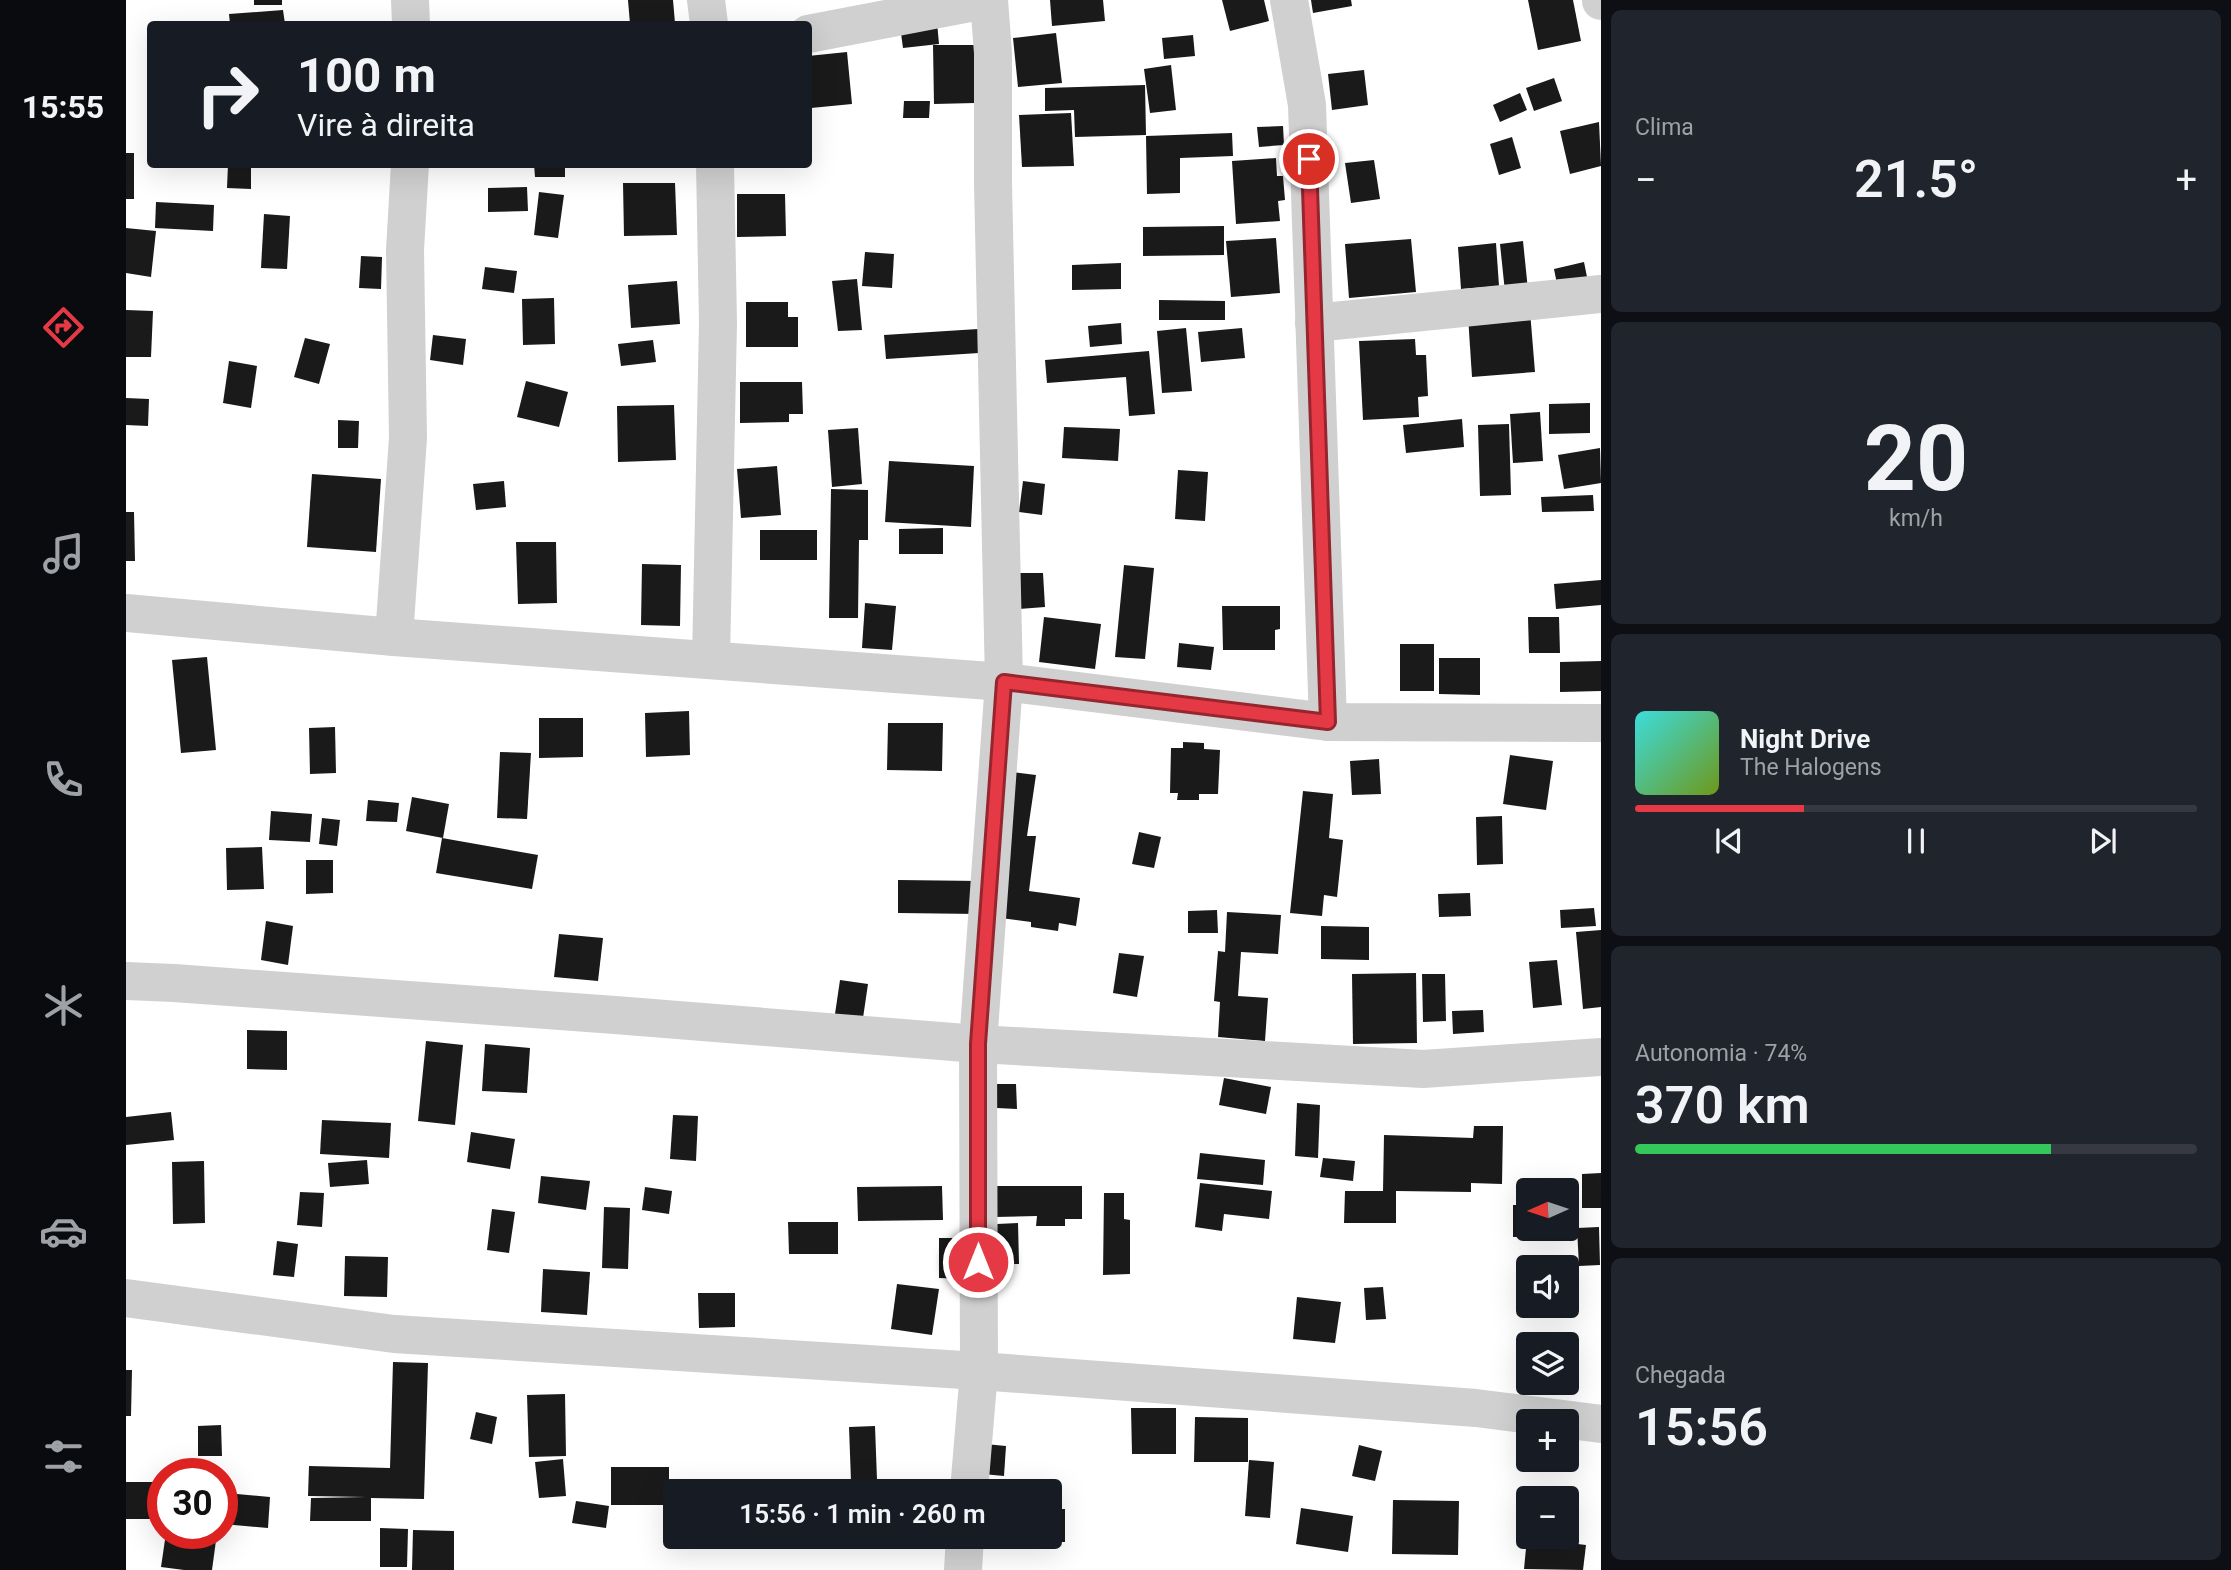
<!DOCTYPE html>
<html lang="pt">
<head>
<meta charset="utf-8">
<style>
	:root { --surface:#171b24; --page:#20242c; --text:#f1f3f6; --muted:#9ea1a6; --line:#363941; --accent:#e63946 }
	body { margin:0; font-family:Roboto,sans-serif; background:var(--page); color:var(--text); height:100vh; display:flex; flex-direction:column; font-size:26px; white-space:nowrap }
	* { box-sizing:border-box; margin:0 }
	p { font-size:23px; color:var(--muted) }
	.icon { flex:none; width:38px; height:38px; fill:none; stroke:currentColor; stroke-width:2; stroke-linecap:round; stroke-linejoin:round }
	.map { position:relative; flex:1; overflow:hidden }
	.side { display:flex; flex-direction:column; gap:10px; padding:10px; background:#0d0f14; width:630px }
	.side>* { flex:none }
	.guide { position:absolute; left:21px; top:21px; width:665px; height:147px; border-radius:7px; box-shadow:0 7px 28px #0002; background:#171b24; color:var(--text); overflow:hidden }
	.needle { width:46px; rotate:267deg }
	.controls { position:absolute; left:1390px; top:1178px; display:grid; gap:14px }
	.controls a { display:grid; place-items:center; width:63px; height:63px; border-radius:7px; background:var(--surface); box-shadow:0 7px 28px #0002; font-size:35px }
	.speed { position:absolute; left:21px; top:1458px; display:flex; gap:14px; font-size:35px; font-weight:700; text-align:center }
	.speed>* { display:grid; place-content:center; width:91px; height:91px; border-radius:50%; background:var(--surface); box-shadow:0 7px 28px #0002; line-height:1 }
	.speed .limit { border:10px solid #d22; background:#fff; color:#111 }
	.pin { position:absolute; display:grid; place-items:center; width:60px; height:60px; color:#fff; margin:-30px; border:4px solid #fff; border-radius:50%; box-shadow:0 2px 7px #0007 }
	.me { position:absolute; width:77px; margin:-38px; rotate:0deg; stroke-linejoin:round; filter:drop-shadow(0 0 5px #0008) }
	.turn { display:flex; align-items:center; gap:24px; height:147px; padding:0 35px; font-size:32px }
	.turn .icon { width:91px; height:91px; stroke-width:2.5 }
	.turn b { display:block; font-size:49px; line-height:60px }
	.big { font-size:52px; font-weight:600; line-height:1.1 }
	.side .card { flex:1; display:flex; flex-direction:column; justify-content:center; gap:10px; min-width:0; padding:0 24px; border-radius:10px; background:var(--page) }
	.side .dial { align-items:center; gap:0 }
	.dial b { font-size:91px; line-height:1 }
	.song { display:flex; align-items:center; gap:21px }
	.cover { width:84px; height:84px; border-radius:10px; background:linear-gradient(135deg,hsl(180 70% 55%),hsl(80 70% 35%)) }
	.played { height:7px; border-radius:4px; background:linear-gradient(90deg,var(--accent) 30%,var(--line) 30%) }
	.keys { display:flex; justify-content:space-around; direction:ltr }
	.heat { display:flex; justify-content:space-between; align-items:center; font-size:38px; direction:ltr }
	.charge { height:10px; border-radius:5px; background:linear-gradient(90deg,#34c759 74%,var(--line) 0) }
	.trip { position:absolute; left:537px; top:1479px; width:399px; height:70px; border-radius:7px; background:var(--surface); box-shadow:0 7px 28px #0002; font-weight:600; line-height:70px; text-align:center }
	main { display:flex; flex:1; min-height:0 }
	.dock { display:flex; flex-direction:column; width:126px; justify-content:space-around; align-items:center; background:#090b0e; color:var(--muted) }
	.dock .icon { width:49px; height:49px }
	.dock .selected { color:var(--accent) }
	.dock b { font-size:32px; color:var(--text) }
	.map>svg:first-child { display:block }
</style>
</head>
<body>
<main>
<nav class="dock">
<b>15:55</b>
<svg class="icon selected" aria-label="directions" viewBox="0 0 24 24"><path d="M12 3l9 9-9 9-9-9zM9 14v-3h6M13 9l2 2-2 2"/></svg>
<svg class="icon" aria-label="music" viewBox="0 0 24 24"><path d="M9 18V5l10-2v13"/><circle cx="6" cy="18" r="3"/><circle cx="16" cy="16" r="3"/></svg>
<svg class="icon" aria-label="phone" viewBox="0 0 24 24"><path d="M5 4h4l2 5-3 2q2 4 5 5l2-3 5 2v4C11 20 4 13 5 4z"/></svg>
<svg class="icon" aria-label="climate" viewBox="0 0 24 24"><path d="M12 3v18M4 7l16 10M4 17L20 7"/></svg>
<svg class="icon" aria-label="car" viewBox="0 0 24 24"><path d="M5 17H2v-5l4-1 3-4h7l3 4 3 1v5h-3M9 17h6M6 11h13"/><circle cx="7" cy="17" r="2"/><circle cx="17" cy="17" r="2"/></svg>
<svg class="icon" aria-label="filters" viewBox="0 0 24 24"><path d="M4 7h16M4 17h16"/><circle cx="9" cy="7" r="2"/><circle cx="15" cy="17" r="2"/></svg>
</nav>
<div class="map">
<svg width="1475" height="1570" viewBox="0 0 1475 1570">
	<rect width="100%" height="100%" fill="#fff"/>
	<g fill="#1a1a1a">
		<rect x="128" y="0" width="28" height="5"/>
		<polygon points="502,0 547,0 549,23 504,24"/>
		<polygon points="924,0 977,0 979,21 926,26"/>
		<polygon points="1096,0 1138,0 1143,21 1104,31"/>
		<polygon points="1185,0 1225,0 1226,6 1187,13"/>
		<polygon points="1402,0 1447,0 1455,41 1412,50"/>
		<polygon points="157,10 159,24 104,24 103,14"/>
		<polygon points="811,22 813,44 777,48 774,26"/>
		<polygon points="930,33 936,83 892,87 887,38"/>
		<polygon points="1067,35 1069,56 1038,59 1036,38"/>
		<polygon points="807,45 848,45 849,103 808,104"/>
		<polygon points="721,52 726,104 685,108 682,56"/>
		<polygon points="1045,65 1050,110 1024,113 1018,69"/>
		<polygon points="1238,70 1242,105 1206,110 1202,74"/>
		<polygon points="1428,78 1436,101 1408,111 1400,88"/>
		<polygon points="1019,85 1020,135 949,137 948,110 919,111 919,88"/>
		<polygon points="1394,93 1401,110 1374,122 1367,105"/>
		<polygon points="778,101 804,101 803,118 777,118"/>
		<polygon points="945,113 948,166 896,167 893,115"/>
		<polygon points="1473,122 1475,166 1444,174 1434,131"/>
		<polygon points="1157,126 1158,145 1133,147 1131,127"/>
		<polygon points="1106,133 1107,156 1054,158 1054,193 1021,194 1020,136"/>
		<polygon points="1386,137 1395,168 1373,175 1364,144"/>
		<rect x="0" y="153" width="8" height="46"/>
		<polygon points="1150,158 1151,176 1157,176 1159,200 1152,201 1154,221 1110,224 1106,161"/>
		<polygon points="1248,160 1254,199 1225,203 1219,163"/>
		<polygon points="102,164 125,164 125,189 101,188"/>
		<polygon points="408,164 439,164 439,177 409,177"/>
		<polygon points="497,183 549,183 551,235 498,236"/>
		<polygon points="401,187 402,211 362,212 362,188"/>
		<polygon points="413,192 438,195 432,238 408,235"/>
		<polygon points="611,194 659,194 660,236 611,237"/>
		<polygon points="30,202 88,205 87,231 29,228"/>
		<polygon points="138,214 164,216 161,269 135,268"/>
		<polygon points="1098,226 1098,255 1017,256 1017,227"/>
		<polygon points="0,228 30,231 25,277 0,273"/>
		<polygon points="1150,238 1154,293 1105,297 1100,241"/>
		<polygon points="1285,239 1290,292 1223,298 1219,244"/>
		<polygon points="1397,241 1402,290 1379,292 1374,244"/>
		<polygon points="1370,243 1373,286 1335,289 1332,247"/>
		<polygon points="739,252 768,254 766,288 736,286"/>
		<polygon points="235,256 256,257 255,289 233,288"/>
		<polygon points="1458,262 1462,282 1432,289 1428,269"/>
		<polygon points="995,263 995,289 946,290 946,265"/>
		<polygon points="359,267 391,271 388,293 356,289"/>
		<polygon points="731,279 736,330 712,331 706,281"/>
		<polygon points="551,281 554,324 505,328 502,285"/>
		<polygon points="428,298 429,344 397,345 396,299"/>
		<polygon points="1033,300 1099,301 1099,320 1033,320"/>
		<polygon points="620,302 662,302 662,317 672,317 672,347 620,347"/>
		<polygon points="0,310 27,311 25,357 0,357"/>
		<polygon points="1404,311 1409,372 1346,377 1342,316"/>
		<polygon points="995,323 996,344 964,347 962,326"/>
		<polygon points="1060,328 1066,391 1036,393 1031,331"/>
		<polygon points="1116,328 1119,358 1075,362 1072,332"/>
		<polygon points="852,329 853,353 760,359 758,335"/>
		<polygon points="307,335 340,339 337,365 304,360"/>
		<polygon points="179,338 204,344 193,384 168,377"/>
		<polygon points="1289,339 1290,355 1300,355 1302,396 1292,397 1293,417 1237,420 1233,341"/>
		<polygon points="527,340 530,362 495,366 492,344"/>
		<polygon points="1023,351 1029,414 1003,416 1000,377 921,383 919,360"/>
		<polygon points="103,361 131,366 125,408 97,403"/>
		<polygon points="400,381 442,392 433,427 391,417"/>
		<polygon points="614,382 676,382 677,414 663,414 663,422 614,423"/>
		<polygon points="0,398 23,399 22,426 0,425"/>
		<polygon points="1464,403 1464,433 1423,434 1423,404"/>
		<polygon points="548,405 550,460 492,462 491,406"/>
		<polygon points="1414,412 1417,461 1387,463 1384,414"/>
		<polygon points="1336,419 1338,447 1280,453 1277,425"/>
		<polygon points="212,420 233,421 232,448 212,448"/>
		<polygon points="1383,424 1385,495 1354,496 1352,425"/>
		<polygon points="938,427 994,429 992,461 936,458"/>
		<polygon points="732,428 736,484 706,487 702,430"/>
		<polygon points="1474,448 1475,483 1438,489 1432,455"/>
		<polygon points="763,461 848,466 845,527 759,522"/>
		<polygon points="651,466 655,515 615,518 611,469"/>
		<polygon points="1052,470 1082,472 1079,521 1049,519"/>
		<polygon points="186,474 255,479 250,552 181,547"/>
		<polygon points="378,481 380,507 350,510 347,484"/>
		<polygon points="897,481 919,484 916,515 893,512"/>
		<polygon points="705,489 742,490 742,540 733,540 732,618 703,618"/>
		<polygon points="1467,495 1468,511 1416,512 1415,497"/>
		<polygon points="0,512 8,512 9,561 0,561"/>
		<polygon points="817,528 817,554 773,554 773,529"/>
		<rect x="634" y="530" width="57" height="30"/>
		<polygon points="390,542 430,542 431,603 392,604"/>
		<polygon points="516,564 555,565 554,626 515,625"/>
		<polygon points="998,565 1028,568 1019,659 989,657"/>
		<polygon points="891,573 917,573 919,607 893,609"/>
		<polygon points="1475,580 1475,605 1430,609 1428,584"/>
		<polygon points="739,603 770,606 766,650 736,648"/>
		<polygon points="1096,606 1154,606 1154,629 1149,630 1149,650 1097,650"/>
		<polygon points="918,617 975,624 969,669 913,662"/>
		<polygon points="1402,617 1433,617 1434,653 1403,653"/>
		<polygon points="1053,643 1088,647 1085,670 1051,667"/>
		<rect x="1274" y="644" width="34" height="47"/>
		<polygon points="81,657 90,750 55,753 46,660"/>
		<polygon points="1313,658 1354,658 1354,695 1313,694"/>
		<polygon points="1475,661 1475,691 1434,692 1434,662"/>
		<polygon points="563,711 564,755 520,757 519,713"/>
		<polygon points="413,718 457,718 457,757 413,758"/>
		<polygon points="762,723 817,723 816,771 761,770"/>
		<polygon points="209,727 210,773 184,774 183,728"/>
		<polygon points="1057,742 1078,743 1078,749 1094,750 1092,794 1073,794 1073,800 1051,800 1052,793 1044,793 1045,748 1057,748"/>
		<polygon points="374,752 405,753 401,819 371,818"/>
		<polygon points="1384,755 1427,761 1420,810 1377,804"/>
		<polygon points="1253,759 1255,794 1226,795 1224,761"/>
		<polygon points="887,772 910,775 901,836 910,836 903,891 954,898 950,926 933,923 932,931 905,927 905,922 867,917"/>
		<polygon points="1177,791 1207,794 1203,838 1217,840 1211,897 1198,895 1196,916 1164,913"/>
		<polygon points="286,797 323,804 317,838 280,831"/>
		<polygon points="242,800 273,803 271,822 240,821"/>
		<polygon points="145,811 186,814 184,842 143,840"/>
		<polygon points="1376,816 1377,864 1351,865 1350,817"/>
		<polygon points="196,818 214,820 211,846 193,844"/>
		<polygon points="1013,832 1035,837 1028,868 1006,864"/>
		<polygon points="316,838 412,855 406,889 310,873"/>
		<polygon points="136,847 138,889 101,890 100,848"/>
		<polygon points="180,860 207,860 207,893 180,894"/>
		<polygon points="772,880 854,881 853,914 772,913"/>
		<polygon points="1344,893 1345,916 1313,917 1312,894"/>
		<polygon points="1468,908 1470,926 1435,928 1434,910"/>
		<polygon points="1091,910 1092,933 1062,933 1062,911"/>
		<polygon points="1101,912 1155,915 1152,954 1115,952 1112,996 1142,998 1139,1041 1092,1037 1094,1002 1088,1001 1092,951 1099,952"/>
		<polygon points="140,921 167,926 162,965 135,960"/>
		<polygon points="1195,926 1243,927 1243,960 1195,959"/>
		<polygon points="1475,930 1475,1007 1457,1009 1450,932"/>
		<polygon points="433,934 477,938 472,981 428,977"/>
		<polygon points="993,953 1018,956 1011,997 987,993"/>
		<polygon points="1431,960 1436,1005 1407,1008 1403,962"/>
		<polygon points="1290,973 1291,1043 1227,1044 1226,974"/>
		<polygon points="1296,974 1319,974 1320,1021 1297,1022"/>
		<polygon points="714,980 742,984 737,1018 709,1014"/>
		<polygon points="1357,1010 1358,1032 1327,1034 1326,1011"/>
		<polygon points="121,1030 161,1031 161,1070 121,1069"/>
		<polygon points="300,1041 337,1045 329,1125 292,1121"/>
		<polygon points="359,1044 404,1048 401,1093 356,1091"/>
		<polygon points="1098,1078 1145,1087 1140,1114 1093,1105"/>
		<polygon points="870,1084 890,1084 891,1109 871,1108"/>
		<polygon points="1171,1103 1194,1105 1192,1158 1169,1156"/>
		<polygon points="45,1112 48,1140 0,1145 0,1117"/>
		<polygon points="547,1115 572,1116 570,1161 544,1159"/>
		<polygon points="196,1120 265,1123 263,1158 194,1154"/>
		<polygon points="1348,1126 1377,1126 1376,1184 1345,1183 1345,1192 1270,1191 1270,1223 1218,1223 1219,1191 1257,1191 1258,1135 1347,1138"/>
		<polygon points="345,1132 389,1139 384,1169 341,1162"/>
		<polygon points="1074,1153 1139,1160 1137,1185 1071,1179"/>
		<polygon points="1197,1158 1229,1161 1227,1181 1194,1177"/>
		<polygon points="241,1160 243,1184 204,1187 202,1163"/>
		<polygon points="78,1161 79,1223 47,1224 46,1162"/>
		<polygon points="1475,1173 1475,1208 1456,1208 1456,1174"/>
		<polygon points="415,1176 464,1181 460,1210 412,1203"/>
		<polygon points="1074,1183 1146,1191 1143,1219 1098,1214 1096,1231 1069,1227"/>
		<polygon points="816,1186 817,1220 732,1221 731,1187"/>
		<polygon points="868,1186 956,1186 956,1219 939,1219 939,1226 910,1226 911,1216 869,1217"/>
		<polygon points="519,1187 546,1191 543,1214 516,1210"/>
		<polygon points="174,1192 198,1193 196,1227 171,1225"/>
		<polygon points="978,1193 998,1193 998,1219 1004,1220 1004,1274 977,1275"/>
		<polygon points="1387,1205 1402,1205 1402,1228 1435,1228 1434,1236 1387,1237"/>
		<polygon points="478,1207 504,1208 502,1269 476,1268"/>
		<polygon points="366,1209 389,1212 383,1253 361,1250"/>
		<polygon points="662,1222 712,1222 712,1254 663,1254"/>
		<polygon points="892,1223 893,1264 871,1264 871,1224"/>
		<polygon points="1473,1227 1474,1265 1453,1266 1451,1228"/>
		<polygon points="813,1238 842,1238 842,1279 813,1278"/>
		<polygon points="151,1241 172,1244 168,1277 147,1275"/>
		<polygon points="219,1256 262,1257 261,1297 218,1296"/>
		<polygon points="417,1269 464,1272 461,1315 415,1312"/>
		<polygon points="771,1284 813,1289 806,1335 765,1329"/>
		<polygon points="1257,1287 1260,1319 1240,1320 1238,1288"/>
		<polygon points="572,1293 609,1293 609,1327 573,1328"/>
		<polygon points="1171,1297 1215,1302 1209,1343 1167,1339"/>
		<polygon points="267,1362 302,1363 298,1499 245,1498 245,1521 184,1521 185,1498 240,1497 182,1496 183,1466 264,1468"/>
		<polygon points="0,1370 6,1370 5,1416 0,1416"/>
		<polygon points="439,1394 440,1456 403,1457 401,1395"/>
		<polygon points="1005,1408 1050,1408 1050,1454 1006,1454"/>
		<polygon points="350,1412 371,1417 366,1444 344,1439"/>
		<polygon points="1069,1417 1122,1418 1122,1462 1068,1462"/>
		<polygon points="95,1425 96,1456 72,1456 72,1426"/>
		<polygon points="749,1426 751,1480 725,1481 723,1427"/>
		<polygon points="859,1444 880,1446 878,1476 857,1474"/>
		<polygon points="1233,1445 1256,1451 1249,1481 1226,1476"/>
		<polygon points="437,1459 440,1496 413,1498 409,1462"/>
		<polygon points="1123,1460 1148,1462 1144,1518 1119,1516"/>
		<rect x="485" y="1467" width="58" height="38"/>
		<polygon points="652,1479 652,1491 586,1491 586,1481"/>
		<rect x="0" y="1482" width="34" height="37"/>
		<polygon points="100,1493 144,1497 142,1528 97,1524"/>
		<polygon points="1267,1500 1333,1501 1332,1555 1266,1554"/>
		<polygon points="450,1501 483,1506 480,1528 446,1523"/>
		<polygon points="1175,1508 1227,1516 1222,1552 1170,1544"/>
		<polygon points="924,1509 939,1509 939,1542 853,1543 853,1536 924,1536"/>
		<polygon points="254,1528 282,1529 281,1567 254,1567"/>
		<polygon points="287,1530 328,1531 328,1570 286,1570"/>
		<polygon points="40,1533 91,1533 86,1570 58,1570 35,1567"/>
		<polygon points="1401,1538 1460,1545 1457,1570 1398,1569"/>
	</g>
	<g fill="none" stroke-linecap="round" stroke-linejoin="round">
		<g stroke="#d0d0d0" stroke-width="38">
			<polyline points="284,0 285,24"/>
			<polyline points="580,0 583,24"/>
			<polyline points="1163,0 1181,105 1202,722"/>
			<polyline points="1475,0 1475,1"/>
			<polyline points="682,34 859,0"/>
			<polyline points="1188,323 1475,294"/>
			<polyline points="0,613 268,637 878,682 1202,722 1475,723"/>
			<polyline points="268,637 282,438 279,250 284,164"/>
			<polyline points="585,659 592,323 589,164"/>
			<polyline points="0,981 48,983 489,1015 852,1044 1297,1069 1475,1057"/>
			<polyline points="0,1298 268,1334 853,1371 1350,1408 1475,1424"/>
			<polyline points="843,1491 853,1371 852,1044 878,682 867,183 867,53 863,0"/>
			<polyline points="837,1570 839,1536"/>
		</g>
	</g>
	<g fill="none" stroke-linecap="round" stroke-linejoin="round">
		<g stroke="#96252e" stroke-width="18">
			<polyline id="route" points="852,1262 852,1044 878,682 1202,722 1183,159"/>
		</g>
		<use href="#route" stroke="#e63946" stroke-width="12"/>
	</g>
</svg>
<div class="controls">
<a><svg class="needle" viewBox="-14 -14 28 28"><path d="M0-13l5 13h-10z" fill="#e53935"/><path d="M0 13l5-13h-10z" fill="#9ea1a6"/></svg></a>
<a><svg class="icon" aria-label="sound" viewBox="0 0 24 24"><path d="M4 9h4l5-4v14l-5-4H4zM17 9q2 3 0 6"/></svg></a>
<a><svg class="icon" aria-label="layers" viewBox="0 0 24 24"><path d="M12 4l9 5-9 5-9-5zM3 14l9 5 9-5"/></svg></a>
<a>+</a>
<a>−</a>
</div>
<div class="speed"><div class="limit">30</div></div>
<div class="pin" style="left:1183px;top:159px;background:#d93025"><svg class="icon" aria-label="arrive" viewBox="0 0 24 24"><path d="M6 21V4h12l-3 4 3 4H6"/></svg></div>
<svg class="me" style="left:852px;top:1262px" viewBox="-20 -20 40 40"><circle r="17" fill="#e63946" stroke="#fff" stroke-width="3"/><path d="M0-11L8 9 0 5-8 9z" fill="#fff"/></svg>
<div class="trip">15:56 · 1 min · 260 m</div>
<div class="guide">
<div class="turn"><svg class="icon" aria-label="right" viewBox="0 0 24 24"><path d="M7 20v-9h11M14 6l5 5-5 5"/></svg><div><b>100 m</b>Vire à direita</div></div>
</div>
</div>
<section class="side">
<div class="card"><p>Clima</p>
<div class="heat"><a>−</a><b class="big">21.5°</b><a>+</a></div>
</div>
<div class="card dial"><b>20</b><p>km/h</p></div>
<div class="card">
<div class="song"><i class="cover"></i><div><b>Night Drive</b><p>The Halogens</p></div></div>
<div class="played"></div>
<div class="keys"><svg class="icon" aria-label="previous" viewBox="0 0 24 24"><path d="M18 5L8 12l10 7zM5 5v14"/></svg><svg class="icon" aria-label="pause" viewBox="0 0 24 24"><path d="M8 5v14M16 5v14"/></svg><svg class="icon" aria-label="next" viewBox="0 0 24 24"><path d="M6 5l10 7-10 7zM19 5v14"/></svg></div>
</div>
<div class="card"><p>Autonomia · 74%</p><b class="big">370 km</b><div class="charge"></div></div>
<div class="card"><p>Chegada</p><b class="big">15:56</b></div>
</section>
</main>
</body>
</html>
